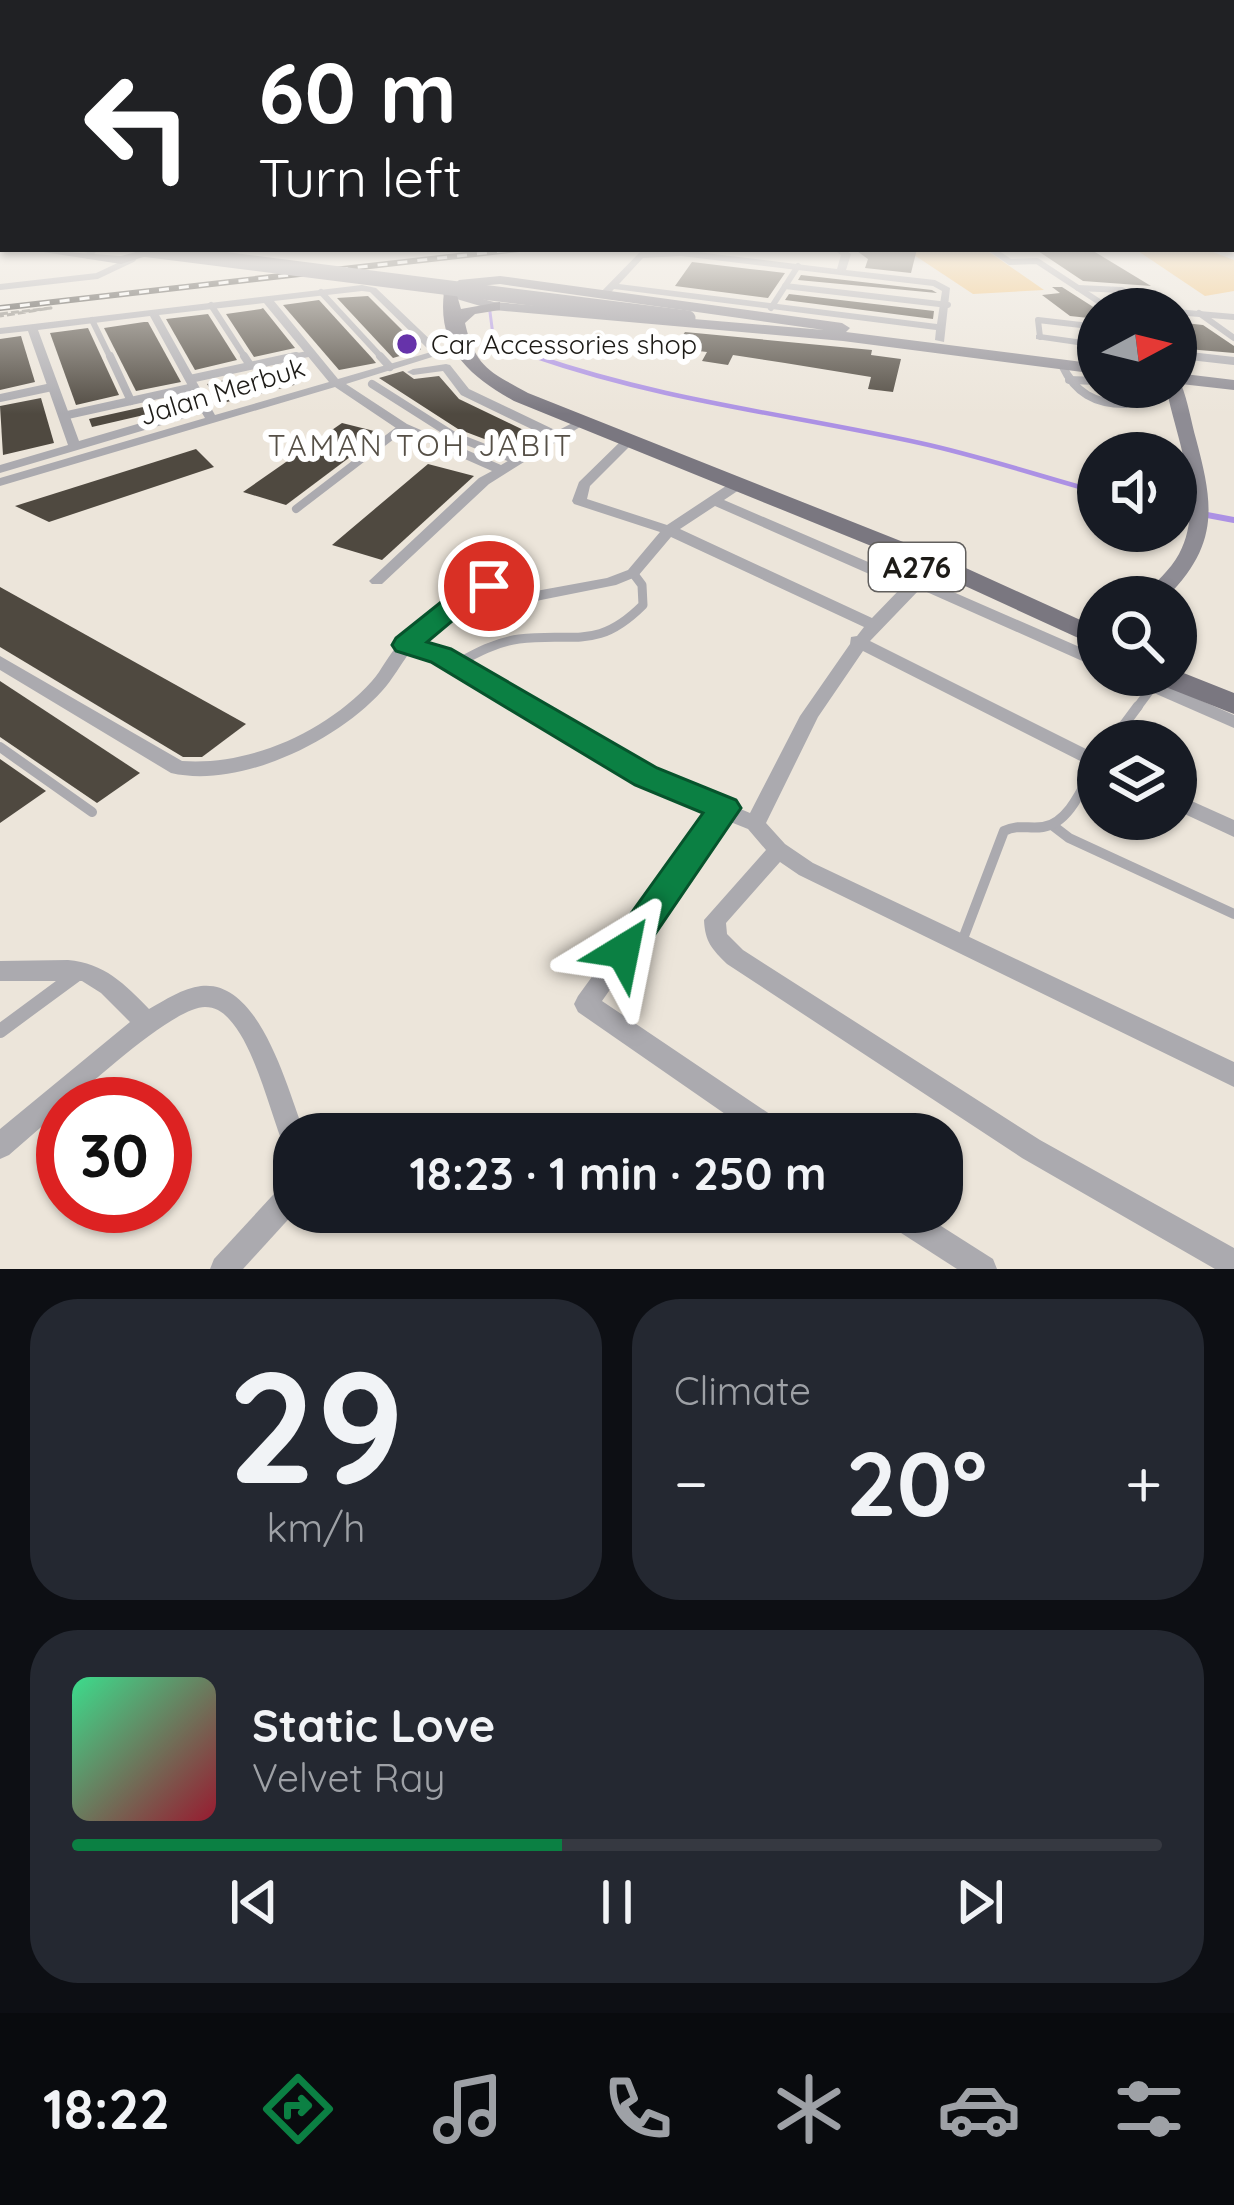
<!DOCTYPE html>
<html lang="en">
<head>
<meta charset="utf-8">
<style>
	:root { --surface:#171b24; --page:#242831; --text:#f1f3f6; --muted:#9ea1a6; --line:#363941; --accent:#0b8043 }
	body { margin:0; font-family:Quicksand,sans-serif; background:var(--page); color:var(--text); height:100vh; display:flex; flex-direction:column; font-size:45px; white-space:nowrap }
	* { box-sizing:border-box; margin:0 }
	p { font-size:39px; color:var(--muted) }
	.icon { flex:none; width:66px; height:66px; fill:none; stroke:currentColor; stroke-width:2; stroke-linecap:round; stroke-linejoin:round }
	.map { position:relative; height:1269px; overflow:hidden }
	.sheet { display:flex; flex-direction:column; gap:30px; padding:30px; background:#0d0f14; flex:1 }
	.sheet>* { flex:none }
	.hud { position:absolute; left:0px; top:0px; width:1236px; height:252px; box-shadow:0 3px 9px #0004; background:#202124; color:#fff; overflow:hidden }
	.needle { width:78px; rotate:83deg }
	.buttons { position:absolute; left:1077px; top:288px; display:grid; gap:24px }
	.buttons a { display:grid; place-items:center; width:120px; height:120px; border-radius:50%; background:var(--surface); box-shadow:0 3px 9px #0004; font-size:60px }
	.speed { position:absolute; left:36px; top:1077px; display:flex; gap:24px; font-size:60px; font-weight:700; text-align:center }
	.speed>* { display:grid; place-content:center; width:156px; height:156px; border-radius:50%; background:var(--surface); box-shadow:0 3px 9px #0004; line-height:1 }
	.speed .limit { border:18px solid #d22; background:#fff; color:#111 }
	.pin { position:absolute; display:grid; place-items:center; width:102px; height:102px; color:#fff; margin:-51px; border:6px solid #fff; border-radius:50%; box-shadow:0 3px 12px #0007 }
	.me { position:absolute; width:132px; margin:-66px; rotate:35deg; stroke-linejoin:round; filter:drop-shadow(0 0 9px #0008) }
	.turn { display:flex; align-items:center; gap:42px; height:252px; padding:0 60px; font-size:54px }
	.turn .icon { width:156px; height:156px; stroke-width:2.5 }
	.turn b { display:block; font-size:84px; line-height:102px }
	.big { font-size:90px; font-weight:700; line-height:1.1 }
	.sheet .tile { flex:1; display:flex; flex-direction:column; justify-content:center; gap:18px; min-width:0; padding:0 42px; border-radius:48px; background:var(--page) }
	.sheet .dial { align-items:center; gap:0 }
	.dial b { font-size:156px; line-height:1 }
	.song { display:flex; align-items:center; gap:36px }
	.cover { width:144px; height:144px; border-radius:18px; background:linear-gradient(135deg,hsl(150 70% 55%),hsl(350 70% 35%)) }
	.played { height:12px; border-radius:6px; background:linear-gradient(90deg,var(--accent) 45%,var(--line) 45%) }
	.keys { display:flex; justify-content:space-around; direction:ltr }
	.heat { display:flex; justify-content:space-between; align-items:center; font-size:66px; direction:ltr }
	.sheet .tiles { flex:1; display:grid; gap:30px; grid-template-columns:1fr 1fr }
	.tile:last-child { grid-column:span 2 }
	.trip { position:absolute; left:273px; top:1113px; width:690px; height:120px; border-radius:48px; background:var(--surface); box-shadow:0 3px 9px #0004; font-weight:700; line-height:120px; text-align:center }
	.tab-bar { display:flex; height:192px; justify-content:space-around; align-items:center; background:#090b0e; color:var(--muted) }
	.tab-bar .icon { width:84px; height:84px }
	.tab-bar .current { color:var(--accent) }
	.tab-bar b { font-size:54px; color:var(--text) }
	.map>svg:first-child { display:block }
</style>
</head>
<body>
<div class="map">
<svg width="1234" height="1269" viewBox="0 0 1234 1269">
	<rect width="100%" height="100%" fill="#ece5da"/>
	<g fill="#f3bf6e">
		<polygon points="905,249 985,249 1044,290 973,294"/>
		<polygon points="1135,249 1205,249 1234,260 1234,291 1205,296"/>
	</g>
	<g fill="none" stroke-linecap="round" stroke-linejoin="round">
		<polyline stroke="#ac91e4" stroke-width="3" points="490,312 494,343 543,359"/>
		<g stroke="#ac91e4" stroke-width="4.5">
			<path d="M534 356C664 401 788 414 920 443 980 456 1039 476 1098 492"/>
			<polyline points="1176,509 1202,514"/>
		</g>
		<polyline stroke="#ac91e4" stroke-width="6" points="1186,511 1234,520"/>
	</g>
	<g fill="#4f4940">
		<polygon points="854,249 917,249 911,273 865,268 868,259"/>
		<polygon points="1035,249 1090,249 1151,286 1083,281"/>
		<polygon points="692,262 750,269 785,273 768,298 675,286"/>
		<polygon points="801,275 932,290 937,293 798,280"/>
		<polygon points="1052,287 1062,287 1098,310 1098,319 1070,316 1042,295 1060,293"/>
		<polygon points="789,294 934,311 933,319 785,300"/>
		<polygon points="368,296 421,349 420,350 393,358 337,298"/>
		<polygon points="319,300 372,358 376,363 339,370 283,305"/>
		<polygon points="261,309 263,308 295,348 254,357 226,314"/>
		<polygon points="208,314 237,360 195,370 166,319"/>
		<polygon points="144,322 148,322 181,382 136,391 104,328"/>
		<polygon points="1176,322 1203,325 1234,346 1234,353 1176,348"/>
		<polygon points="88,328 119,395 76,405 50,333"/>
		<polygon points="685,332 872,350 871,355 901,359 893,392 868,389 871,377 785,363 733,355 728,365 702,361 707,352 674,348"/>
		<polygon points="21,336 35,382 0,390 0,339"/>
		<polygon points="293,365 303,378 298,384 219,404 207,384"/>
		<polygon points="403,371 414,379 439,376 459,399 538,437 516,451 458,429 379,378"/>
		<polygon points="41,398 54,443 3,455 0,406"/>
		<polygon points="179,399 183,406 92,427 89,419"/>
		<polygon points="342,423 382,433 286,505 243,492"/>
		<polygon points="196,449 214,467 49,522 15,506"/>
		<polygon points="428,464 474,476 382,560 332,545"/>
		<polygon points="0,587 246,724 202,757 183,757 0,647"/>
		<polygon points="0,681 140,773 97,803 0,737"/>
		<polygon points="0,759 46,791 0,823"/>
	</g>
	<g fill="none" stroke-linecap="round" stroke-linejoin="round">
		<polyline stroke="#858179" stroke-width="3" stroke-dasharray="8 3" stroke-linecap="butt" points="0,314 51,308 0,316"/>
		<g stroke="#abaaaf" stroke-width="6">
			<polyline points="85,249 93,251 88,256"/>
			<polyline points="991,249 1010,262 1037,261 1110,309"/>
			<polyline points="785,286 948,305"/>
			<polyline points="0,287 97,276 133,259"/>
			<polyline points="1078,288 1122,290 1152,309"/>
			<polyline points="321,292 383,359"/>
			<polyline points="211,305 246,359"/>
			<polyline points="771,308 798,266"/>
			<polyline points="1199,313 1234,338"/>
			<polyline points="92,320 111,359"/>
			<polyline points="1040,337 1038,320 1098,327"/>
			<polyline points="1176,355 1219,359"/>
			<polyline points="282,359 308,354"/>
		</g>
		<g stroke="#abaaaf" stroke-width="8">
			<polyline points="110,356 131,401"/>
			<polyline points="244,356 250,365"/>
			<polyline points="380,356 390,367"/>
			<polyline points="1190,356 1234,361"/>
			<path d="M1062 365C1075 393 1095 404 1125 404L1121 387"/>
			<polyline points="190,379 296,356"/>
			<polyline points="1069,380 1098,381"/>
			<polyline points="372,384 454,436 516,460"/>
			<polyline points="0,398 52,387"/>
			<polyline points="63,416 194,387"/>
			<polyline points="296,509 403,427"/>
		</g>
		<g stroke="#abaaaf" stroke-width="9">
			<path d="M456 664C476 653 496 642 519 639 575 632 597 651 643 605L642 585 633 573"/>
			<polyline points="1136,709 1153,686"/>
		</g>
		<g stroke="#abaaaf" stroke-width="10">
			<polyline points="1112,741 1138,706"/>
			<polyline points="0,747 92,812"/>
			<polyline points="1052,825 1069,838 1234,914"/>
			<path d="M961 944 1004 831C1018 824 1028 829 1043 827 1071 823 1085 781 1098 760"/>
		</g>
		<polyline stroke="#abaaaf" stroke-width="14" points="0,1031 76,975"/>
		<g fill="#abaaaf" fill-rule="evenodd">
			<path d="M833 249H844L851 254 846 270 935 280 950 288 944 342 935 340 936 330 614 289 607 297 598 295 640 252 681 250 837 269 841 255ZM681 256 933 286 942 291 937 324 619 284 643 258Z"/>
			<path d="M362 285 376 288 440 349 459 344 464 347 346 384 407 424 501 465 548 437 461 395 443 371 413 375 407 372 413 369 446 364 450 365 469 389 557 431 582 418 588 422 489 484 382 584H372L369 581 479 478 492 471 399 430 335 387 0 486V478L205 418 202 413 0 473V465L68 445 28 331 0 334V328ZM362 291 370 292 431 352 338 379 274 301ZM264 303 329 382 215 415 159 315ZM150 316 199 406 79 441 38 330Z"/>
			<polygon points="1176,309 1234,314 1234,320 1176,315"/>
			<polygon points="1040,334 1098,342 1098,348 1036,339 1036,335"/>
			<path d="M629 437 635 441 590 486 587 499 667 525 732 482H742V488L724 500 910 580 932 561H942L945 564 928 581 1098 655V668L920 589 870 641 1098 755V770L863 651 818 717 766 823 785 844 813 863 1234 1062V1087L799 875 780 862 726 923 727 934 743 950 1040 1140 1234 1248V1269H1215L1022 1158 727 964C712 949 705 942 704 920L766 850 748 829 728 821 602 1001 786 1125 790 1134H754L578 1012 574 1004 578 996 711 813 639 782 450 668 410 652C400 665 393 679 382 691 337 741 240 789 171 773L0 670V656L182 761C250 766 326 732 372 681 382 670 388 655 399 644 418 621 446 603 469 585L475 583 485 558 490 556 498 561 491 582 536 591 607 578 628 570 660 532 574 504 572 501 579 482 624 438ZM715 506 901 588 872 618 680 529ZM671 537 864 627 857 636 851 637 850 644 800 716 750 813 653 772 462 660 418 644 480 592 489 591 536 601 616 585 638 576Z"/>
			<polygon points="1119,675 1143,675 1234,715 1234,728 1122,679"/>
			<polygon points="1176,794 1234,820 1234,837 1176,810"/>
			<path d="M68 960C104 963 125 984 149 1009 165 1000 183 988 201 986 261 979 288 1092 305 1134H294V1153L285 1149C270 1113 255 1046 229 1019 223 1012 215 1007 205 1007 174 1007 93 1082 67 1104H63V1108L9 1155 0 1159V1129L130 1022 101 993 82 981H0V961Z"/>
			<polygon points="294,1179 295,1212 243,1269 210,1269 214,1259 284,1183"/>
			<polygon points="880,1212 919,1212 993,1259 997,1269 957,1269 884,1222"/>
		</g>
		<g fill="#8e8c94" fill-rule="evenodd">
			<polygon points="24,249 121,256 147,249 169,249 121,264"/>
			<path d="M500 276 842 323 850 328 846 332 1098 364V374L843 341 494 310 443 295 459 280ZM500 284 824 330 494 302 461 293 468 287Z"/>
			<path d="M1176 373 1234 380V390L1181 384C1188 401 1191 421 1196 439 1214 506 1219 544 1167 597H1143C1155 582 1170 571 1179 554 1206 504 1176 438 1166 387H1176Z"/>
		</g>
		<g fill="#7a7780" fill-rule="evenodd">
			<path d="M444 292H456L461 309 500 302V310L475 314 465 323C475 367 490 372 528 393L946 559 1098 628V647L928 569 514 401C469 376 437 348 444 292Z"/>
			<polygon points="1176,670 1234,693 1234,714 1153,682 1149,675 1176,675"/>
		</g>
		<g stroke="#3a3732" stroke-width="6">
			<polyline id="rail" points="0,308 519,249"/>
		</g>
		<use href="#rail" stroke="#fff" stroke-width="3" stroke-dasharray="10" stroke-linecap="butt"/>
		<polyline stroke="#8e8c94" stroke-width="15" points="142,249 688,318"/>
	</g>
	<linearGradient id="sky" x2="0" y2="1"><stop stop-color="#90a6e6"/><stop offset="0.57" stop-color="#f6f3ee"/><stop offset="1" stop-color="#f6f3ee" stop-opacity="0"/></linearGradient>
	<rect width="1234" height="414" fill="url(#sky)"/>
	<polygon fill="#0b8043" stroke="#07532c" stroke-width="3" points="489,578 498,580 502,586 498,591 483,595 427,642 451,649 657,768 736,800 741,808 636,962 623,967 610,962 604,951 703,813 635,785 431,662 396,651 392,645 396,638 465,583"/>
	<circle fill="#63a" stroke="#fff" stroke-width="4.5" cx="407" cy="344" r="12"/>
	<g text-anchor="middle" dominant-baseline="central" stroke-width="12" stroke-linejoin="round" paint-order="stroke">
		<g font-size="27" fill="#1d1b17" stroke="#fff" text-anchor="start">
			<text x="431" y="344">Car Accessories shop</text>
		</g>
		<g font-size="27" fill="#1d1b17" stroke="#fff">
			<text transform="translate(222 391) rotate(-17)">Jalan Merbuk</text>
		</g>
		<g font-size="30" letter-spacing="3" fill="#565047" stroke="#fff">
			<text x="421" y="445">TAMAN TOH JABIT</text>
		</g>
		<rect fill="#fff" stroke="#615f5d" stroke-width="3" x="869" y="543" width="96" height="48" rx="9"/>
		<g font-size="30" font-weight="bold" fill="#1d1b17">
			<text x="917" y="567">A276</text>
		</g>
	</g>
</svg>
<div class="buttons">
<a><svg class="needle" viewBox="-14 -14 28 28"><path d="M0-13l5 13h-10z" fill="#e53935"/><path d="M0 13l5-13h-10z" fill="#9ea1a6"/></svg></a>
<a><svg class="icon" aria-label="sound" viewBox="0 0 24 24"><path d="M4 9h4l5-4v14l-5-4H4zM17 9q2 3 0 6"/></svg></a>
<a><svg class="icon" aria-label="search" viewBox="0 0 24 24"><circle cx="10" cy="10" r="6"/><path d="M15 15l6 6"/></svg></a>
<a><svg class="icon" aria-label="layers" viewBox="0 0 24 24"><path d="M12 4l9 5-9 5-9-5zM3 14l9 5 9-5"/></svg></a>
</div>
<div class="speed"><div class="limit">30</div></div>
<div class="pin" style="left:489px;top:586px;background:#d93025"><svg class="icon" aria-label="arrive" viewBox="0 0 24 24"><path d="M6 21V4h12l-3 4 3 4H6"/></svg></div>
<svg class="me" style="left:623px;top:951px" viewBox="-20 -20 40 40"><path d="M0-17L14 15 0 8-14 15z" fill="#0b8043" stroke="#fff" stroke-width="4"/></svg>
<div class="trip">18:23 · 1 min · 250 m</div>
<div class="hud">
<div class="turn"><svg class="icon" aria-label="left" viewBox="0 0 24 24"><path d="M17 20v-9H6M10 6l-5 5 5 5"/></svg><div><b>60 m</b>Turn left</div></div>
</div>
</div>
<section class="sheet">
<div class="tiles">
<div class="tile dial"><b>29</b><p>km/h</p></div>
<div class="tile"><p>Climate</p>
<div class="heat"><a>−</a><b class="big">20°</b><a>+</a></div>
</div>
<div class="tile">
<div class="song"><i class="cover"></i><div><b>Static Love</b><p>Velvet Ray</p></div></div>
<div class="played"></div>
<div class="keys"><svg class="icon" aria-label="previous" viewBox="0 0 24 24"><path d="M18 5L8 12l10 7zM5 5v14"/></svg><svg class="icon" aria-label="pause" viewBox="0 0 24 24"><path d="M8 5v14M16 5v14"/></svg><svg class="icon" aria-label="next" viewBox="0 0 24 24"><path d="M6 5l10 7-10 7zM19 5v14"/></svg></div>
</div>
</div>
</section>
<nav class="tab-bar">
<b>18:22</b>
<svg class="icon current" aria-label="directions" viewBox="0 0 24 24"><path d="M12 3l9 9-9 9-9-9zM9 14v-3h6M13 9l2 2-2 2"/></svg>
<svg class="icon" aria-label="music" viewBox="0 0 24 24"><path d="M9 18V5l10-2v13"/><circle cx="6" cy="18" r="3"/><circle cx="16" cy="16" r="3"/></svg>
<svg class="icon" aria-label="phone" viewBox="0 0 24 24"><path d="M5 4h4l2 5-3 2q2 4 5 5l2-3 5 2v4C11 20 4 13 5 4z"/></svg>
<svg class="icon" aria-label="climate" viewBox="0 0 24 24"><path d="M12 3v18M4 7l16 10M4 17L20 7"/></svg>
<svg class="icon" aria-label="car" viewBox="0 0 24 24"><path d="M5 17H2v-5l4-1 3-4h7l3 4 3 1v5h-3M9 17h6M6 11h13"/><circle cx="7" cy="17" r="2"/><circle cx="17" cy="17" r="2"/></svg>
<svg class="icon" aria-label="filters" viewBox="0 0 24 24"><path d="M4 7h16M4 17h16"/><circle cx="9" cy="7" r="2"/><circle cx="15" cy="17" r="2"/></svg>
</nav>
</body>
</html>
